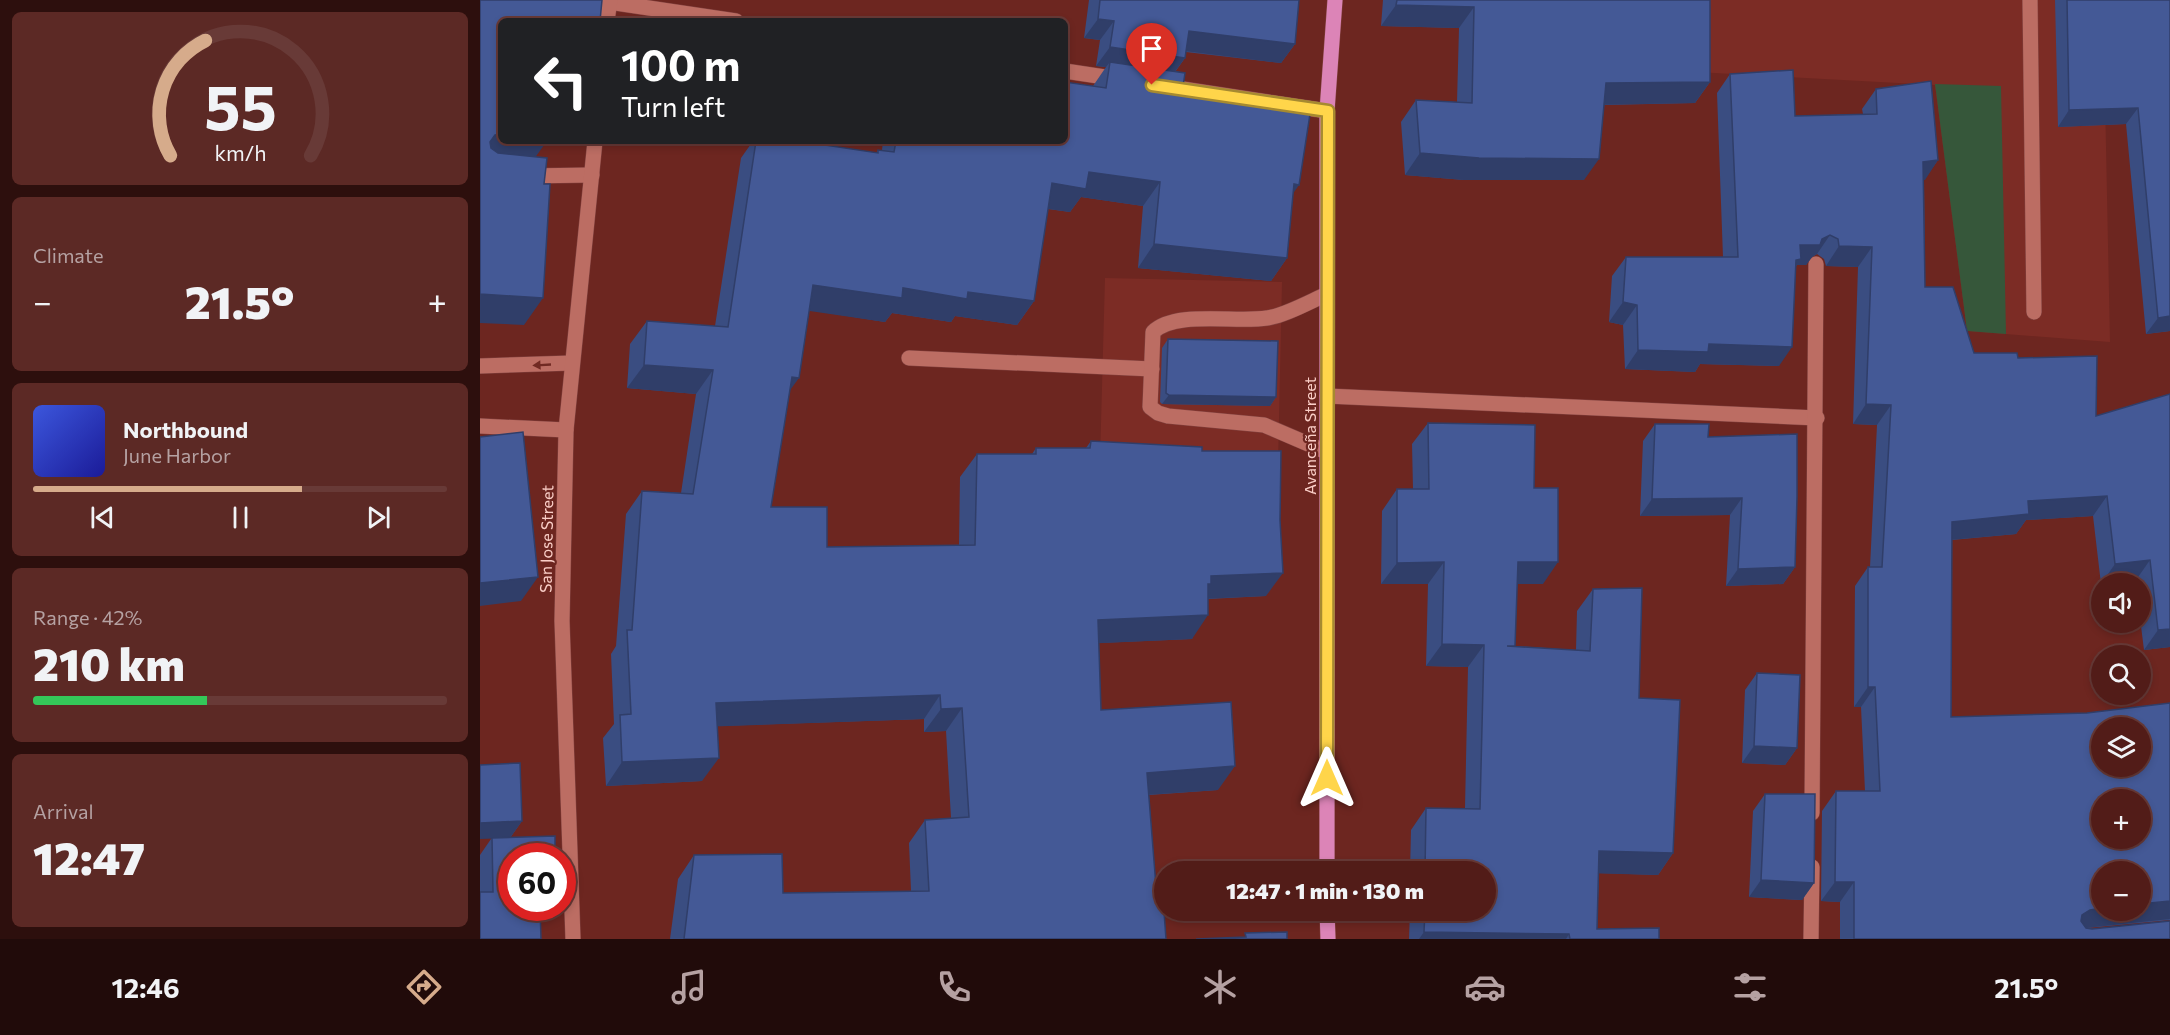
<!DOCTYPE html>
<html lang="en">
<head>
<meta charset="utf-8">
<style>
	:root { --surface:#521c18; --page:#5c2925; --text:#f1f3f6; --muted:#b5a1a2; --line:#683a37; --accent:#d6ab8b }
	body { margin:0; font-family:Commissioner,sans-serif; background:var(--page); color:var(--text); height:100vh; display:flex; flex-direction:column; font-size:22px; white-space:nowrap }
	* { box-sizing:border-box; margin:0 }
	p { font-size:20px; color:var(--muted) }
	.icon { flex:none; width:33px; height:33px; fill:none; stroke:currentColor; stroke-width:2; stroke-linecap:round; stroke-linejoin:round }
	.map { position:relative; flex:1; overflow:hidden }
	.sheet { display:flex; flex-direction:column; gap:12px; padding:12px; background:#2d0f0d; width:480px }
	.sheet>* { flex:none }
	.banner { position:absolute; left:18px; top:18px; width:570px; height:126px; border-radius:9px; box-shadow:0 3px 9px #0003,0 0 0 2px var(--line); background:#202124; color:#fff; overflow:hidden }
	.tools { position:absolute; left:1611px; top:573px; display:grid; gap:12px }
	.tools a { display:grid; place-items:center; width:60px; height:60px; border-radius:50%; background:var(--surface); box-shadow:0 3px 9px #0003,0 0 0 2px var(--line); font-size:30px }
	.speed { position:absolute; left:18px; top:843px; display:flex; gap:12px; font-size:30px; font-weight:700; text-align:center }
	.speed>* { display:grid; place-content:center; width:78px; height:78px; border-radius:50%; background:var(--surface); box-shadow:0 3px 9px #0003,0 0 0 2px var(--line); line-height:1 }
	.speed .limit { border:9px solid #d22; background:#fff; color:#111 }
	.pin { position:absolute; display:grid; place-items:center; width:51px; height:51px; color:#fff; margin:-62px -26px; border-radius:50% 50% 50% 0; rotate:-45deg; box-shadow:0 0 6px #0007 }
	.pin .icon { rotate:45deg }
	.me { position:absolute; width:66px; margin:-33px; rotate:0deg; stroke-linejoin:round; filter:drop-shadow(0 0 4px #0008) }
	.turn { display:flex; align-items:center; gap:21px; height:126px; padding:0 24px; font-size:27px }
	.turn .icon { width:78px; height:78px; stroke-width:2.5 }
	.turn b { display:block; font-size:42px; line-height:51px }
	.big { font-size:45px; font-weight:800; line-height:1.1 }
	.sheet .card { flex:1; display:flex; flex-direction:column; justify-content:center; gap:9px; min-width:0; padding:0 21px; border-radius:9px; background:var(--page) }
	.sheet .dial { align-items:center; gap:0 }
	.dial svg { height:156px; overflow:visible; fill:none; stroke:var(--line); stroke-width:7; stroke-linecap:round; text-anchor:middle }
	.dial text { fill:var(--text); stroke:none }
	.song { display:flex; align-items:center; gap:18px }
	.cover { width:72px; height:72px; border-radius:9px; background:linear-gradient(135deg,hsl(230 70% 55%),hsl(240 70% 35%)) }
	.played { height:6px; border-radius:3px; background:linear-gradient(90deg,var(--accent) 65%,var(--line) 65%) }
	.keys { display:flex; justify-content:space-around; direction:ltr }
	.heat { display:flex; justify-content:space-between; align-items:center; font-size:33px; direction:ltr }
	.charge { height:9px; border-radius:4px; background:linear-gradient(90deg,#34c759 42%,var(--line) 0) }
	.trip { position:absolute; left:674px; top:861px; width:342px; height:60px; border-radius:30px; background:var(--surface); box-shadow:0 3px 9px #0003,0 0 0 2px var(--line); font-weight:800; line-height:60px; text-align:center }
	.dock { display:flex; height:96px; justify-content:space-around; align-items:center; background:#210b0a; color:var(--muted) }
	.dock .icon { width:42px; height:42px }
	.dock .selected { color:var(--accent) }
	.dock b { font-size:27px; color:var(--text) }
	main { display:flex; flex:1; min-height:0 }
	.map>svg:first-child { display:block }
</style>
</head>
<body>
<main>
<section class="sheet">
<div class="card dial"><svg viewBox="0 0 100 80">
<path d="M14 69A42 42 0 1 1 86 69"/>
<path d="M14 69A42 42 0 0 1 32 10" stroke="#d6ab8b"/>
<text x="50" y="56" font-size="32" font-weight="700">55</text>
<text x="50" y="72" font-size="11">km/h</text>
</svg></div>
<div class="card"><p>Climate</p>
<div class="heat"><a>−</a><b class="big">21.5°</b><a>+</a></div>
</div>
<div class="card">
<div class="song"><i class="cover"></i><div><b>Northbound</b><p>June Harbor</p></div></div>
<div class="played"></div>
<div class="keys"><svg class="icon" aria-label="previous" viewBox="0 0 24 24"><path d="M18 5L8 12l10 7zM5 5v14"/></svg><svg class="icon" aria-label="pause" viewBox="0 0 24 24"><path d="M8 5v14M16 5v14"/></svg><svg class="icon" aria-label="next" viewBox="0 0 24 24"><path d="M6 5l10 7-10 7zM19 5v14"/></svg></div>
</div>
<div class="card"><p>Range · 42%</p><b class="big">210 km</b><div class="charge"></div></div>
<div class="card"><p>Arrival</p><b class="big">12:47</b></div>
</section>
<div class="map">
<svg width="1690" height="939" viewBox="0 0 1690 939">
	<rect width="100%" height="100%" fill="#6d2620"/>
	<g fill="#7c2c25">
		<polygon points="1229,0 1623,0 1630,342 1487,331 1455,85 1216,72"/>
		<polygon points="625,278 802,282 798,464 620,460"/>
	</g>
	<polygon fill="#36573a" points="1455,84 1521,86 1526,334 1487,331"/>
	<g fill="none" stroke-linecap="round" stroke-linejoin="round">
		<g stroke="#824340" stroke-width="16">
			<g id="minor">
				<polyline points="1550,0 1554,312"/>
				<polyline points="129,2 256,21"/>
				<polyline points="127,21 130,0"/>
				<polyline points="585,71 638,79"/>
				<polyline points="683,86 847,111"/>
				<polyline points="46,176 112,175"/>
				<polyline points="429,358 672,369"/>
				<polyline points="0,366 92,363"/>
				<polyline points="847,396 1337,418"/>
				<polyline points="0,426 86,430"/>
				<path d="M847 452 784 425 688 416 678 413 670 407 673 332C695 310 756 323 787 318 804 316 831 301 847 294"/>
				<polyline points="1332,813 1336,264"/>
				<polyline points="93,939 82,621 86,430 115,141"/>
				<polyline points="1331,939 1332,867"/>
			</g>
		</g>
		<g stroke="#824340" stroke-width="16">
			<g id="major">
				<polyline points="847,872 847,111 855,0"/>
				<polyline points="847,910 848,939"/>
			</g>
		</g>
		<use href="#minor" stroke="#bc6d63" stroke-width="15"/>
		<use href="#major" stroke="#dc84b7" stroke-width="15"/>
	</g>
	<g fill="#3a4d81">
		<polygon points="609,0 819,0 815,44 801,63 706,52 705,58 695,72 702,93 813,194 807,258 791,281 658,268 663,206 601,197 590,212 568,209 554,301 537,325 475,316 471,322 412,313 405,322 329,310 310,390 291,507 347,547 479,545 480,477 497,454 552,454 556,448 606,448 611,441 722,451 786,596 728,599 712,639 618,643 621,710 738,790 669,795 677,899 686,939 190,939 198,879 214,855 303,893 431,891 429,843 445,820 471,818 466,731 444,732 444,719 237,726 222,781 126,786 123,738 134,724 131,654 136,646 146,514 162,491 201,493 216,394 147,388 150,344 167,321 235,326 261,158 273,141 318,141 396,153 398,150 402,150 403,141 585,141 613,86 626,67 616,66 620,40 604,38"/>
		<polygon points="903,0 1230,0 1230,82 1215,103 1124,105 1104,180 984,180 925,175 921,122 936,100 977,102 979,28 901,26"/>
		<polygon points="1575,0 1690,0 1690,331 1666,334 1646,124 1578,127"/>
		<polygon points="1250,74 1315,116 1383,114 1382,109 1396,89 1458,160 1444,180 1445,287 1494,353 1538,358 1616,416 1690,394 1690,647 1664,650 1660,618 1660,584 1657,584 1656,580 1621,584 1613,516 1546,520 1536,534 1472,540 1471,717 1607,713 1690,703 1690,920 1607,928 1690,939 1360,939 1360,902 1341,901 1342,811 1356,791 1385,791 1381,707 1374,707 1375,586 1388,567 1390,567 1397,425 1373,424 1378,267 1346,266 1344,259 1337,254 1332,257 1326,265 1317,265 1316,266 1299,366 1220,364 1215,372 1145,369 1143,325 1129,322 1132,276 1146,257 1243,257 1237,93"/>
		<polygon points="688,339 796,397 790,406 682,404 680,402 682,348"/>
		<polygon points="948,423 1054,488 1063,584 1037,584 1035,646 1096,650 1097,611 1113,589 1159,698 1193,853 1178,875 1119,873 1117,929 1179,939 929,939 930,910 1005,910 1005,872 930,872 931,830 946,808 985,808 988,667 946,666 948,584 901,584 902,511 917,489 933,489 932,444"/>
		<polygon points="1175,424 1228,437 1315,567 1303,584 1246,586 1250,515 1160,516 1163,441"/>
		<polygon points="1277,673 1317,748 1305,765 1262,763 1265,690"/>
		<polygon points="1285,794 1334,883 1322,900 1269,897 1273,811"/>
		<polygon points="42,821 30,838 32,856 0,939 0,855 11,839"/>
	</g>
	<g fill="#303e69">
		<polygon points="916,5 994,7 979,28 901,26"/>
		<polygon points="618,19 634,21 620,40 604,38"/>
		<polygon points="709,31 815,44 801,63 696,50"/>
		<polygon points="630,47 705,58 691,77 630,62 626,67 616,66"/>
		<polygon points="1230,82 1215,103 1111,105 1126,83"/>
		<polygon points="1658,108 1646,124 1578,127 1589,110"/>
		<polygon points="21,134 21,141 67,141 49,166 0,156 15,135"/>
		<polygon points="940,153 1119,159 1104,180 984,180 925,175"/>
		<polygon points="1458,160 1445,180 1430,182 1443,162"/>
		<polygon points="609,172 680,182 663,206 601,197 590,212 555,207 572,183"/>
		<polygon points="814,184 819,185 803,208"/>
		<polygon points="1350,235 1337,254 1332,257 1326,265 1317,265 1307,279 1320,245 1342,239"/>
		<polygon points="674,244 807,258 791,281 658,268"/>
		<polygon points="1359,246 1392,247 1378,267 1346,266"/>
		<polygon points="333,285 488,292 554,301 537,325 475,316 471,322 412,313 405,322 316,309"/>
		<polygon points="0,294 63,298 44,325 0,323"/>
		<polygon points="1143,302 1157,305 1143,325 1129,322"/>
		<polygon points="1690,316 1690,331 1666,334 1678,318"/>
		<polygon points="1229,344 1312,347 1299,366 1220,364 1215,372 1145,369 1158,350"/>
		<polygon points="164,365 233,370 216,394 147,388"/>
		<polygon points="312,377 319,378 302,401"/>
		<polygon points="689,395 796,397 790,406 682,404"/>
		<polygon points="1386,404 1411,405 1397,425 1373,424"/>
		<polygon points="1627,496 1613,516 1546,520 1536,534 1458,541 1472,522 1548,501"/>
		<polygon points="1262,498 1250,515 1160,516 1172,499"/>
		<polygon points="1670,560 1656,580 1621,584 1635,564"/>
		<polygon points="964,562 948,584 901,584 917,563"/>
		<polygon points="1038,562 1078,562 1063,584 1022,584"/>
		<polygon points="1315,567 1303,584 1246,586 1258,569"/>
		<polygon points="803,573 786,596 720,599 731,576"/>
		<polygon points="58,577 41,601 0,606 0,583"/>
		<polygon points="728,615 712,639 601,644 618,620"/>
		<polygon points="1690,629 1690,647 1664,650 1678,630"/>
		<polygon points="962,644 1004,645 988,667 946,666"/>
		<polygon points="1388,687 1395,687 1381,707 1374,707"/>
		<polygon points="460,695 444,719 220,727 236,703"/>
		<polygon points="482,708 466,731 444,732 461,709"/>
		<polygon points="1274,746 1317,748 1305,765 1262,763"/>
		<polygon points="239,758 222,781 126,786 142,762"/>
		<polygon points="755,766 738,790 650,796 667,773"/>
		<polygon points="42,821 30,838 0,839 0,823"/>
		<polygon points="1119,851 1193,853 1178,875 1104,873"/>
		<polygon points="1281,880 1334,883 1322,900 1269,897"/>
		<polygon points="1355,882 1374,882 1360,902 1341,901"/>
		<polygon points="1690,901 1690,919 1596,929 1602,915 1610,910 1622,908 1622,910 1660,910 1660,904"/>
		<polygon points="944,932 1089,934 1086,939 939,939"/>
	</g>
	<g fill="#445996" stroke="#303e69" stroke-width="1.5" fill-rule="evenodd">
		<polygon points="0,0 122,0 120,21 21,21 21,134 15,135 10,142 11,148 18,153 67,158 64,184 70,184 63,298 0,294"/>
		<polygon points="620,0 819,0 815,44 709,31 705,58 630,47 634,21 618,19"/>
		<polygon points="917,0 1230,0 1230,82 1126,83 1119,159 999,158 940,153 936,100 992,103 994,7 916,5"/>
		<polygon points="1587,0 1690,0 1690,316 1678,318 1658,108 1589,110"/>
		<polygon points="630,62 705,73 702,93 830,114 819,185 814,184 807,258 674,244 680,182 609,172 606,189 572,183 554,301 488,292 487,299 423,288 422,298 333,285 319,378 312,377 291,507 347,507 347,547 495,545 497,454 556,454 556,448 610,448 611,441 722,447 722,451 801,451 800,520 803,573 731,576 731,584 728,584 728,615 618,620 621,710 751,702 755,766 667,773 677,899 683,898 686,939 204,939 214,855 302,854 303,893 449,891 445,820 489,817 482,708 461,709 460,695 236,703 239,758 142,762 140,715 151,714 147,630 152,630 162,491 213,494 233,370 164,365 167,321 248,327 276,141 318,141 398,153 398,150 414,152 416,141 585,141 585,82 626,88"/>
		<path d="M1313 70 1315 116 1397 114 1396 89 1451 81 1458 160 1443 162 1445 287H1473L1494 353H1537L1538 358 1617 356 1616 416 1690 394V629L1678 630 1670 560 1635 564 1627 496 1548 501 1549 514 1472 522 1471 717 1607 713 1690 703V901L1660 904V872H1622V908L1610 910 1602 915 1601 921 1606 928 1612 929 1690 921V939H1374V882H1355L1356 791H1400L1395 687H1388V567H1402L1411 405 1386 404 1392 247 1359 246 1358 239 1350 235 1342 239 1340 245H1320L1321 259 1316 260 1312 347 1229 344 1228 352 1158 350 1157 305 1143 302 1146 257H1258L1250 74ZM1622 728H1660V766H1622ZM1622 800H1660V838H1622Z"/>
		<polygon points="688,339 798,341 796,397 689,395 686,393"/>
		<polygon points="948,423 1055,425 1054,488 1078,488 1078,562 1038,562 1035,646 1027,646 1110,651 1113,589 1162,588 1159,698 1200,700 1193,853 1119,851 1117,929 1179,928 1179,939 1090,939 1089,934 944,932 945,910 1005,910 1005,872 945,872 946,808 1000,809 1004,645 962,644 964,562 917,563 917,489 949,489"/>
		<polygon points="1175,424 1229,424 1228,437 1317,434 1317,497 1315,567 1258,569 1262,498 1172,499"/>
		<polygon points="43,432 58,577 0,583 0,437"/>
		<polygon points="1277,673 1320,675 1317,748 1274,746"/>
		<polygon points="40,763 42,821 0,823 0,765"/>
		<polygon points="1285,794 1335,794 1334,883 1281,880"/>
		<polygon points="75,836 75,856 32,856 32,908 60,908 61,939 0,939 0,892 13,892 12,838"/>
		<polygon points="807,932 807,939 716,939 766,937 765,933"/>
	</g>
	<defs><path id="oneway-solid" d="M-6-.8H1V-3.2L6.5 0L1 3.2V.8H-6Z" transform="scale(1.5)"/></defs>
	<use fill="#712a23" href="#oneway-solid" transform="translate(62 365) rotate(177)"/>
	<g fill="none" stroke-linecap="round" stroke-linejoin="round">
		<g stroke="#a68a30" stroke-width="15">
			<polyline id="route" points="672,85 848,111 847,778"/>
		</g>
		<use href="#route" stroke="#ffd54a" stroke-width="10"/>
	</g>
	<g text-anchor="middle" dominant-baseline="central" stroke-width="4.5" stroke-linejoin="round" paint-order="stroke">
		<g font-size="16" fill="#fbcfc8" stroke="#6d2620">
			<text transform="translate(829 436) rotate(-90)">Avanceña Street</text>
			<text transform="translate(66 539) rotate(-89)">San Jose Street</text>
		</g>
	</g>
</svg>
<div class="tools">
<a><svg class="icon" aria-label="sound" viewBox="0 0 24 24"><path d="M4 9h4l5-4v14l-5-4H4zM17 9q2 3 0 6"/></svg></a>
<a><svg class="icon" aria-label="search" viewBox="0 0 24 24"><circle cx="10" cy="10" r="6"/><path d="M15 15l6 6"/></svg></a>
<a><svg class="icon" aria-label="layers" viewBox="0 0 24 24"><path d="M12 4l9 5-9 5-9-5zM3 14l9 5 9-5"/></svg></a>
<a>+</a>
<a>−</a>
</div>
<div class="speed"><div class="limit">60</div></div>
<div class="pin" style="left:672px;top:85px;background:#d93025"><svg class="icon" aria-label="arrive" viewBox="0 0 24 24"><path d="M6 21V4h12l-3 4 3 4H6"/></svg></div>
<svg class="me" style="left:847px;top:778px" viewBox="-20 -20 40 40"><path d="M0-17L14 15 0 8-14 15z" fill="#ffd54a" stroke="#fff" stroke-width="4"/></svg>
<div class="trip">12:47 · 1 min · 130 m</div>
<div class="banner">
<div class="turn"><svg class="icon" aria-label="left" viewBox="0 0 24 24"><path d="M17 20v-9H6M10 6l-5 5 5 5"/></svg><div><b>100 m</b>Turn left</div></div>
</div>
</div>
</main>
<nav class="dock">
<b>12:46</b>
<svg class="icon selected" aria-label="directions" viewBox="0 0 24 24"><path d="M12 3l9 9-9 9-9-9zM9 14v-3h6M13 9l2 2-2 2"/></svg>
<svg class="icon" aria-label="music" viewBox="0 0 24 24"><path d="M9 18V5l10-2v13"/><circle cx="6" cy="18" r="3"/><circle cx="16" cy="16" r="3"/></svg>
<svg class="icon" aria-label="phone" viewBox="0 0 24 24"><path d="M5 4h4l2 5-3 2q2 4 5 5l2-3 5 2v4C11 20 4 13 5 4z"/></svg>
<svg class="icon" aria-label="climate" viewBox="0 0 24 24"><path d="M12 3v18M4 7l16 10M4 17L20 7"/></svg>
<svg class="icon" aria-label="car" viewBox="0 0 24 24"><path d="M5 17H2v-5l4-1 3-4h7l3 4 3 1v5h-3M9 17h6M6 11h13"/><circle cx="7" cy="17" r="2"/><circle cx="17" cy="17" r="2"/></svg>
<svg class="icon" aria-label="filters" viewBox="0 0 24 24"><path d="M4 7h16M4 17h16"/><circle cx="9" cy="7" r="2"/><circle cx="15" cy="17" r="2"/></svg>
<b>21.5°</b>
</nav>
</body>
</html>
